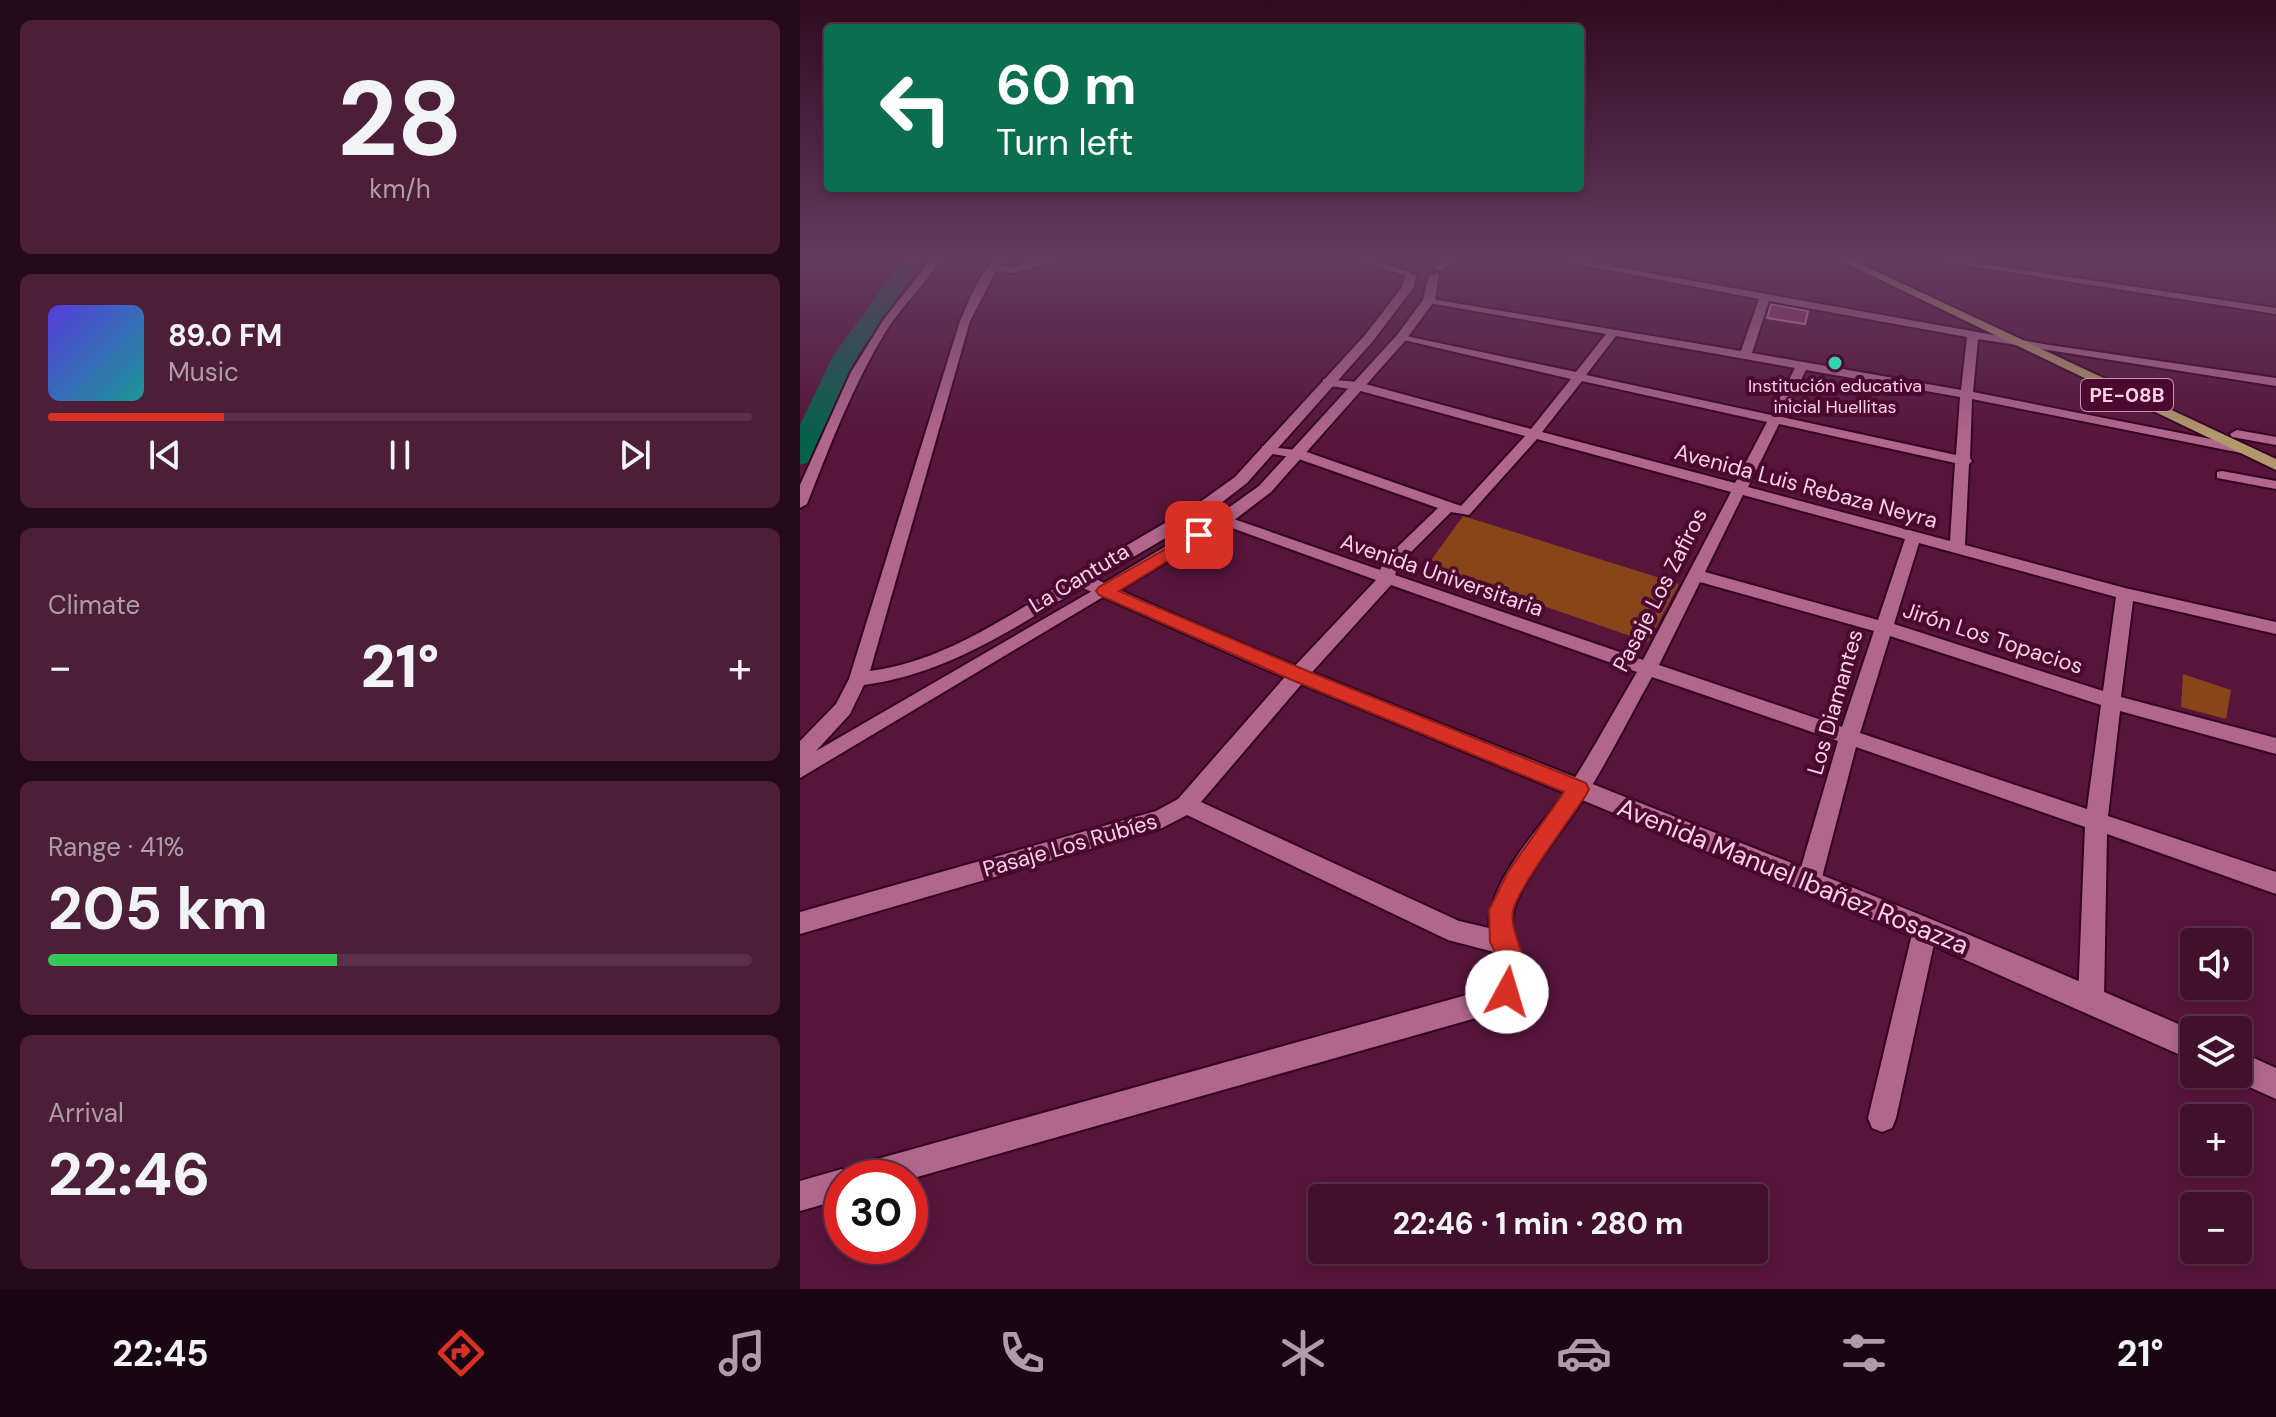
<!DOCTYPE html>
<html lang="en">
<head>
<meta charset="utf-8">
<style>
	:root { --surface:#41102c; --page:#4c1e38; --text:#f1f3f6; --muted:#ae9da9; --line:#5a3048; --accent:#d93025 }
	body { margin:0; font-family:"DM Sans",sans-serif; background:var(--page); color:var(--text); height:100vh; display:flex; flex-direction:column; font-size:30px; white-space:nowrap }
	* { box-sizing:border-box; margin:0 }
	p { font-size:26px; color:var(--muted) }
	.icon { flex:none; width:44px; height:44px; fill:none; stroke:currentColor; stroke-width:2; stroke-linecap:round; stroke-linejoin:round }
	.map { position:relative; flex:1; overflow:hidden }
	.sheet { display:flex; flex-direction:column; gap:20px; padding:20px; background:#240918; width:800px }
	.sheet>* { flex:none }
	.guide { position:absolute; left:24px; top:24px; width:760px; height:168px; border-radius:8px; box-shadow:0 4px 12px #0003,0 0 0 2px var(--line); background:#0b6e4f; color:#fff; overflow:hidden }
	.fabs { position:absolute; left:1380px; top:928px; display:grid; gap:16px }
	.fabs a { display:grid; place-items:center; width:72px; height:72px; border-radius:8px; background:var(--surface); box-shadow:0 4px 12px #0003,0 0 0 2px var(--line); font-size:40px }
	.speed { position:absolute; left:24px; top:1160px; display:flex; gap:16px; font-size:40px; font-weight:700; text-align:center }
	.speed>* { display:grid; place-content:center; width:104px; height:104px; border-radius:50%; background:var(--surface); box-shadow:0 4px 12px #0003,0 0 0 2px var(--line); line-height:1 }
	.speed .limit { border:12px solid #d22; background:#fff; color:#111 }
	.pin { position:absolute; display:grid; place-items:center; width:68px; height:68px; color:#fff; margin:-34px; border-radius:16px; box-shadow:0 4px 12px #0006 }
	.me { position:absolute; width:88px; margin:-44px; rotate:6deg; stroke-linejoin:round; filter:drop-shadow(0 0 6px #0008) }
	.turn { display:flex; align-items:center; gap:28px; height:168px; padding:0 40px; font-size:36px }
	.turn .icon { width:104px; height:104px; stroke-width:2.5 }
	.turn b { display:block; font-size:56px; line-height:68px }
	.big { font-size:60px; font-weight:800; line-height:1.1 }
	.sheet .card { flex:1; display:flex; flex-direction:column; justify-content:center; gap:12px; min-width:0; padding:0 28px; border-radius:12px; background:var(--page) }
	.sheet .dial { align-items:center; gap:0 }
	.dial b { font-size:104px; line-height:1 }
	.song { display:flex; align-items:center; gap:24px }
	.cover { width:96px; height:96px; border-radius:12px; background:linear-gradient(135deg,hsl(250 70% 55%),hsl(180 70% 35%)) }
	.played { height:8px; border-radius:4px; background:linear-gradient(90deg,var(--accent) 25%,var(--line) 25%) }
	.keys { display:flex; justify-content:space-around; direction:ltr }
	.heat { display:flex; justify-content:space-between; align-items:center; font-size:44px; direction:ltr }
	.charge { height:12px; border-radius:6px; background:linear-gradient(90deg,#34c759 41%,var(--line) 0) }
	.trip { position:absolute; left:508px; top:1184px; width:460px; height:80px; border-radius:8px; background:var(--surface); box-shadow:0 4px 12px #0003,0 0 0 2px var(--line); font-weight:800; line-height:80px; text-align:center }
	.tab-bar { display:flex; height:128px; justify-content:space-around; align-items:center; background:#1a0612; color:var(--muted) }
	.tab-bar .icon { width:56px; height:56px }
	.tab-bar .active { color:var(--accent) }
	.tab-bar b { font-size:36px; color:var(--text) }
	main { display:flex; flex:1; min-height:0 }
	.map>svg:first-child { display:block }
</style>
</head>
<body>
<main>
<section class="sheet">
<div class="card dial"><b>28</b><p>km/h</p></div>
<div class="card">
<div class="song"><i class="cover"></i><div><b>89.0 FM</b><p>Music</p></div></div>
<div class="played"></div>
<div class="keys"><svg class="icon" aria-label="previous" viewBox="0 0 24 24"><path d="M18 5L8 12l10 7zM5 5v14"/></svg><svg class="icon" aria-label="pause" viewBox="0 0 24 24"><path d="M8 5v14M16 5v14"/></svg><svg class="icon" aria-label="next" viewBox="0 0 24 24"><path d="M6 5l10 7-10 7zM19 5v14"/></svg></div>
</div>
<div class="card"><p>Climate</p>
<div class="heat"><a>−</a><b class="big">21°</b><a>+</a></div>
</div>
<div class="card"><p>Range · 41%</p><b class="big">205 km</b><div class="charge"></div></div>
<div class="card"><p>Arrival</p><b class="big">22:46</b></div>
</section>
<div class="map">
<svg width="1476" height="1289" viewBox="0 0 1476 1289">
	<rect width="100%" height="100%" fill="#57153b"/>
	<g fill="#89451a">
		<polygon points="663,516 879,584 848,642 627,566"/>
		<polygon points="1383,674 1431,690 1426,719 1381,707"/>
	</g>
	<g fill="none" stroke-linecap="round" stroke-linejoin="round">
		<polygon fill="#06614b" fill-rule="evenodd" points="104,258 124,258 57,356 15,456 10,462 0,465 0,425 33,356"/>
	</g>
	<polygon fill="#9c3b70" stroke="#df91b6" stroke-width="2" points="971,304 1008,311 1005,324 967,318"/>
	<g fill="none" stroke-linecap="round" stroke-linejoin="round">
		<g stroke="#340420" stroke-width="4">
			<g id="minor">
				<path d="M132 258H142C125 284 103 305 86 331 53 385 30 445 7 504L0 508V485L51 372 84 319Z"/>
				<path d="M200 258H212L200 266 213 267 230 262 232 258H267L213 273 196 271 170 321 70 671C146 661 210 614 275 576L281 575 289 580C279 592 261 599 248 608 190 643 133 676 64 685L50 714 16 751 299 587H311L313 591 0 778V741L36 704 49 679 160 321C170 300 179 269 200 258Z"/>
				<polygon points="549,258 564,258 612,273 607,276"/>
				<path d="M746 258H766L1249 345 1476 378V386L1178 339 1173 392 1441 445 1448 449 1441 453 1172 399 1170 458 1172 461 1169 464 1165 545 1325 588 1476 622V634L1333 601 1321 697 1476 738V754L1320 711 1308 816 1476 872V894L1307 834 1304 999 1300 1008 1291 1012 1282 1008 1278 999 1285 827 1056 747 1021 881 1017 888 1009 891 1001 888 997 881 1038 741 852 677C830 716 810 757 786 795 767 826 723 877 714 909 699 960 774 978 683 1016L110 1179 42 1178V1199L0 1211V1181L42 1169 50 1173 53 1168 63 1163 681 991C703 981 706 974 694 952L648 940 387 815 362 828 0 934V912L356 811 378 799 491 670 576 580 418 523V517H428L580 570 585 559 638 508 496 458 462 452V446L504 451 661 506 725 436 557 390 523 385V379L558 382 731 429 771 379 595 338 601 335 776 372 806 334 629 303 624 300 625 298 941 351 959 299ZM969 301 1167 337 1161 390 952 353ZM816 336 995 368 971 415 786 375ZM1006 370 1160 397 1156 455 982 417ZM782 381 967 422 935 483 742 432ZM979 424 1155 463 1150 541 948 487ZM737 439 931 492 843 660 595 575 598 565 651 512 669 515ZM943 495 1105 539 1078 620 905 572ZM1119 543 1316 597 1303 691 1094 624ZM900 582 1074 631 1042 727 859 665ZM591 585 837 672C815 709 794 748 771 784 744 824 688 879 689 928L659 921 401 802 505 680ZM1090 636 1301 705 1287 809 1060 733Z"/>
				<polygon points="1119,258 1142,258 1476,308 1476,314"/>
				<polygon points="1437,430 1476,437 1476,445 1432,437 1430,434"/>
				<polygon points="1422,471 1476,481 1476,489 1417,478 1417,472"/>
				<polygon points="1125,919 1134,922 1137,930 1096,1118 1092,1128 1082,1132 1072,1128 1068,1118 1113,930 1116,922"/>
			</g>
		</g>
		<g stroke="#340420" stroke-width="4">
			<g id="tertiary">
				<polygon points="645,258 656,258 643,270 635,270 635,266"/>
				<path d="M606 273 616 275 614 287 573 341 447 483 408 513 296 579 304 583 417 516 459 486 597 335 623 300 629 275 639 273 635 300 605 341 471 492 429 524 320 590C450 650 584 701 717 754 943 844 1171 932 1394 1031V1061L1109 935 460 667 274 584 272 580 274 576 396 505 435 477 565 335 602 287Z"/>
				<polygon points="1438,1051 1476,1068 1476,1099 1427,1077 1426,1074 1438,1074"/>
			</g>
		</g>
		<g stroke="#340420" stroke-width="4">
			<polygon id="primary" points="1035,258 1048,258 1476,459 1476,470"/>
		</g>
		<use href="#minor" fill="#b0678b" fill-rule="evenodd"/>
		<use href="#tertiary" fill="#b0678b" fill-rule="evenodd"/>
		<use href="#primary" fill="#b4986d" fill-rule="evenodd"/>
	</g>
	<linearGradient id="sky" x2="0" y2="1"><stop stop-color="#300c20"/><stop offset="0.59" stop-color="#633b60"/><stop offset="1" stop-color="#633b60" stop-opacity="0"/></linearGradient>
	<rect width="1476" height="438" fill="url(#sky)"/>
	<path fill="#d93025" stroke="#8d1f18" stroke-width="2" d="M399 530 407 535 405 538 319 591 505 670 786 783 789 789 786 795C771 818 717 889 713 911 707 944 754 985 707 1004L698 1001 694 992 703 975V967L690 942 689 910 708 872 764 792 492 680 299 595 296 591 299 587Z"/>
	<circle fill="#32d4a9" stroke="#4b0930" stroke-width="3" cx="1035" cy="363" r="8"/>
	<g text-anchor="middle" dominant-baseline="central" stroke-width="8" stroke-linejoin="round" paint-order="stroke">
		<g font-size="18" fill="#fad0e3" stroke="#4b0930">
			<text x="1035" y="386">Institución educativa<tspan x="1035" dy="21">inicial Huellitas</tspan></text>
		</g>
		<rect fill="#4b0930" stroke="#c694ad" stroke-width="2" x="1281" y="379" width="92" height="32" rx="6"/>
		<g font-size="20" font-weight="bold" fill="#fad0e3">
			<text x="1327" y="395">PE-08B</text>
		</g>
		<g font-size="22" fill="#fad0e3" stroke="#4b0930">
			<text transform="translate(1006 486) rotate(15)">Avenida Luis Rebaza Neyra</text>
			<text transform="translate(642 575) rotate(19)">Avenida Universitaria</text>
			<text transform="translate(279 578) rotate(-31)">La Cantuta</text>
			<text transform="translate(860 590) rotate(-63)">Pasaje Los Zafiros</text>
			<text transform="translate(1193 638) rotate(18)">Jirón Los Topacios</text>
			<text transform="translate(1035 702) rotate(-74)">Los Diamantes</text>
			<text transform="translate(270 845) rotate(-16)">Pasaje Los Rubíes</text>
		</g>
		<g font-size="26" fill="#fad0e3" stroke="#4b0930">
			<text transform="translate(993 876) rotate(22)">Avenida Manuel Ibañez Rosazza</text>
		</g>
	</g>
</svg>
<div class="fabs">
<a><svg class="icon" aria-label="sound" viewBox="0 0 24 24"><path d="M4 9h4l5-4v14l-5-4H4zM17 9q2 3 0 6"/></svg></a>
<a><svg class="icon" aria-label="layers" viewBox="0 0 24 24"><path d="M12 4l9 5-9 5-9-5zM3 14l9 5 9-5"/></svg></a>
<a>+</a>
<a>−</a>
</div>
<div class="speed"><div class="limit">30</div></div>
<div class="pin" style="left:399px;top:535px;background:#d93025"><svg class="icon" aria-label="arrive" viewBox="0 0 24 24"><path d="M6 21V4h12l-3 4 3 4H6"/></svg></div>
<svg class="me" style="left:707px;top:992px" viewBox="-20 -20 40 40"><circle r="19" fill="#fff"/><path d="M0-13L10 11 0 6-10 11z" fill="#d93025"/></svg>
<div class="trip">22:46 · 1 min · 280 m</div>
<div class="guide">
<div class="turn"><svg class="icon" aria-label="left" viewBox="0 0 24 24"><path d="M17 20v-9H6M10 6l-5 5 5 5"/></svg><div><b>60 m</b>Turn left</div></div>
</div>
</div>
</main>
<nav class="tab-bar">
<b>22:45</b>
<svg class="icon active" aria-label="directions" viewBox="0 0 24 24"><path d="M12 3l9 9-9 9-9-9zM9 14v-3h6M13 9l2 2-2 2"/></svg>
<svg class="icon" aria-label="music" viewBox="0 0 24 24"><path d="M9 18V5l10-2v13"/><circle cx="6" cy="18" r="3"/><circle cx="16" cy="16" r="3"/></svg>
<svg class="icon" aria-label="phone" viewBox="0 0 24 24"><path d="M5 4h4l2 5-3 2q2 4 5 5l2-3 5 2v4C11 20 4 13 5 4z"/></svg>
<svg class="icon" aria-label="climate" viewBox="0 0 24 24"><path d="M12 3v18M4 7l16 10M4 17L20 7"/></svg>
<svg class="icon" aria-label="car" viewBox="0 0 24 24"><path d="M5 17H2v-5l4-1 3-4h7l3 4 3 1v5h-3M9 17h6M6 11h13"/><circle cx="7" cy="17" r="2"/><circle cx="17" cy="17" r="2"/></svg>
<svg class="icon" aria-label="filters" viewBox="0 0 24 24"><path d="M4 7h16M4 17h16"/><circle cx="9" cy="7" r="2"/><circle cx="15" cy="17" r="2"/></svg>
<b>21°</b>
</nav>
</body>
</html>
